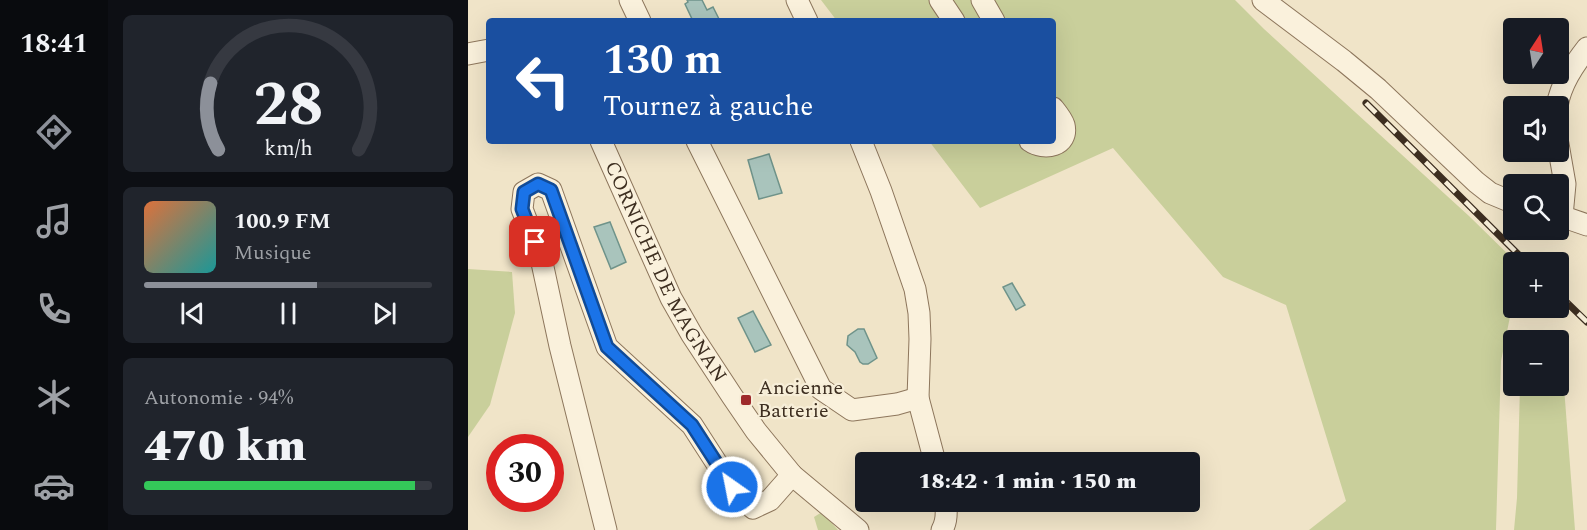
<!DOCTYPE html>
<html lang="fr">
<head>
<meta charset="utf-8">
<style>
	:root { --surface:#171b24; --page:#20242c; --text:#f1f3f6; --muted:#9ea1a6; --line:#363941; --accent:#8c9099 }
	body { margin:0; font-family:Spectral,serif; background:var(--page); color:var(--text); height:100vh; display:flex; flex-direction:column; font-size:22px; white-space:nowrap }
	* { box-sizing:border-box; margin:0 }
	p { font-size:20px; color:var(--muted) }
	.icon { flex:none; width:33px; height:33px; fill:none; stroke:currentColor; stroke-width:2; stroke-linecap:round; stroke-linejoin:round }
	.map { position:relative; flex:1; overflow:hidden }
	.drawer { display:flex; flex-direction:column; gap:15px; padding:15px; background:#0d0f14; width:360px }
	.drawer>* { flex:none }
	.banner { position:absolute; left:18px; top:18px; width:570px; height:126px; border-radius:6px; box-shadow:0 6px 24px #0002; background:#1a4fa0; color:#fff; overflow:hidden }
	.needle { width:39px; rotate:12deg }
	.controls { position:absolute; left:1035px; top:18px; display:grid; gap:12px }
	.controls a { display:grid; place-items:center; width:66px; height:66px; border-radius:6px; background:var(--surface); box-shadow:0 6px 24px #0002; font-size:30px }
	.speed { position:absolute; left:18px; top:434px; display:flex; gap:12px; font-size:30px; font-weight:700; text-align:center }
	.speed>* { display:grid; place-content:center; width:78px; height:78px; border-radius:50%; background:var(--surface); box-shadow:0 6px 24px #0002; line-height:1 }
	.speed .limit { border:9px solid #d22; background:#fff; color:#111 }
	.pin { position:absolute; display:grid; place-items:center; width:51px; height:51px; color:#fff; margin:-26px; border-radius:12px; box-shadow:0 3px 9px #0006 }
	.me { position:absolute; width:66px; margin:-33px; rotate:327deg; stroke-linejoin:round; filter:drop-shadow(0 0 4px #0008) }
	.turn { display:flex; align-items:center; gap:21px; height:126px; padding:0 18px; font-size:27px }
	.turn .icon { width:78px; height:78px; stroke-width:2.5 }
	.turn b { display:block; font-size:42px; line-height:51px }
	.big { font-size:45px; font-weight:800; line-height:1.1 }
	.drawer .widget { flex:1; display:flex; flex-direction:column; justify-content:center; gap:9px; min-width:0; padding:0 21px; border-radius:9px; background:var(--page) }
	.drawer .dial { align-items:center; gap:0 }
	.dial svg { height:156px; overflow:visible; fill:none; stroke:var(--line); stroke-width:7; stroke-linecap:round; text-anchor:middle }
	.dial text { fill:var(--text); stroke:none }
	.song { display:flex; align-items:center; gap:18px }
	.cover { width:72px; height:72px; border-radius:9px; background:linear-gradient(135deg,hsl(20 70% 55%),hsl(180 70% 35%)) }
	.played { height:6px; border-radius:3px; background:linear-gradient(90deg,var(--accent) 60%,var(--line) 60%) }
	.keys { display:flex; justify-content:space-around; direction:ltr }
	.charge { height:9px; border-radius:4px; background:linear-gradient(90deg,#34c759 94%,var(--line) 0) }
	.trip { position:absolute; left:387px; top:452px; width:345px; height:60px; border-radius:6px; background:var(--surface); box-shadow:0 6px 24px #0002; font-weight:800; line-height:60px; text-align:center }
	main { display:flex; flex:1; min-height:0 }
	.tabs { display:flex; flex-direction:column; width:108px; justify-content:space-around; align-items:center; background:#090b0e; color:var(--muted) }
	.tabs .icon { width:42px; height:42px }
	.tabs .selected { color:var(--accent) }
	.tabs b { font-size:27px; color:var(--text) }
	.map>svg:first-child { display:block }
</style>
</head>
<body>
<main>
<nav class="tabs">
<b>18:41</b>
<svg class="icon selected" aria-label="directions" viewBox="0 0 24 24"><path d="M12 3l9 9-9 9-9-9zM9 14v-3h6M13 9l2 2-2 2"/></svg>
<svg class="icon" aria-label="music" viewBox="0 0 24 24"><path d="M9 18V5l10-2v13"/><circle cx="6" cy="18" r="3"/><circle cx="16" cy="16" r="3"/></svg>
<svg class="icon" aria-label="phone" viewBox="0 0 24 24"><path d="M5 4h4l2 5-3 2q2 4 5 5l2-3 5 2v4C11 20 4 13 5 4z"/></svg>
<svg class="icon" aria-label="climate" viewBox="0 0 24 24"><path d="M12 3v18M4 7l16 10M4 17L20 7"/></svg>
<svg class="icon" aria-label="car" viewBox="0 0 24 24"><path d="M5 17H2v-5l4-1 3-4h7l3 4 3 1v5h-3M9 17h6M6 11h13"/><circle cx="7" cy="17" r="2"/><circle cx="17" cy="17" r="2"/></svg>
</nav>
<section class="drawer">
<div class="widget dial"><svg viewBox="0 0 100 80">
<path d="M14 69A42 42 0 1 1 86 69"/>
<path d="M14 69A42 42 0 0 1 10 35" stroke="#8c9099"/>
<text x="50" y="56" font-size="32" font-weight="700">28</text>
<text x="50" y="72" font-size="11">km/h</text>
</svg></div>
<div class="widget">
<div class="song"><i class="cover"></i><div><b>100.9 FM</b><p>Musique</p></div></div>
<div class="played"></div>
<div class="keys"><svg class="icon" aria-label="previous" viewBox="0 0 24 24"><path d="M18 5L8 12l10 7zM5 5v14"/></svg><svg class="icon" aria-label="pause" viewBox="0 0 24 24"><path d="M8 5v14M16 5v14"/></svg><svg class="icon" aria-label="next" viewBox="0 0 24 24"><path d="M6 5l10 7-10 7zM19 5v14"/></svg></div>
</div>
<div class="widget"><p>Autonomie · 94%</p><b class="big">470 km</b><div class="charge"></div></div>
</section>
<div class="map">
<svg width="1119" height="530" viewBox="0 0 1119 530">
	<rect width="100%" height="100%" fill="#f0e4c8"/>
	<g fill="#c9cf9b">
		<polygon points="353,0 767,0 796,29 1001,216 1048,262 1046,262 1045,302 1033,361 1028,530 841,530 878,501 818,305 755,277 645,148 512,208 461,141 585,141 585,21 369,21"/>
		<polygon points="0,269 44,272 47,313 22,405 0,437"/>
		<polygon points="1091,379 1096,387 1107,530 1046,530 1049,498 1052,386 1090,386"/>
		<polygon points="354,512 370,530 350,530 346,517"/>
	</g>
	<g fill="#a9c4bc" stroke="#6f938a" stroke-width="1.5">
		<polygon points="219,0 234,0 239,10 245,7 252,21 225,21 217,4 220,2"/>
		<polygon points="301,154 314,193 291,199 280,160"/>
		<polygon points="142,222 158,262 143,269 126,227"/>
		<polygon points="544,283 557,305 548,310 535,287"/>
		<polygon points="285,311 303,345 287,352 270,318"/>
		<polygon points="390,329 396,329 409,358 400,364 395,364 392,362 387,352 379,345 380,336"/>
	</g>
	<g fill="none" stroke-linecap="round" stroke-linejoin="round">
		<g stroke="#8d765c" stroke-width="23">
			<g id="minor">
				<polyline points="162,0 172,21"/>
				<polyline points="329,0 339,21"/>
				<polyline points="472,0 486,21"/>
				<polyline points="514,0 526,21"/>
				<polyline points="795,0 876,61 910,89 1008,182 1022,193 1046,203"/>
				<polyline points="0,54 21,50"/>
				<path d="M1089 106C1093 84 1105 66 1119 48"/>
				<path id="s1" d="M133 141 203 298 224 335 264 396 288 431 324 475 390 530"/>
				<polyline points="229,141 353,389 384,410 429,404 450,398"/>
				<polyline points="393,141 413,191 447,289 451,313 452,339 450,398 467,462"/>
				<path d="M562 141C576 151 601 146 596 125 594 119 589 113 585 108"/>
				<polyline points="1090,144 1097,184 1094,216"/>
				<polyline points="1090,215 1119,225"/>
				<polyline points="138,530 92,346 73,258 54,209 56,192 70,184 83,190 139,347 224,425 264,487 285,508 302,500 324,475"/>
				<path d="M474 530C479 521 479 511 477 501"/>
			</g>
		</g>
		<use href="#minor" stroke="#faf1dc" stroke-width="21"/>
		<g stroke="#3d2e20" stroke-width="7">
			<g id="rail">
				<polyline points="898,103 1058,262"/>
				<polyline points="1090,294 1119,322"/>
			</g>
		</g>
		<use href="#rail" stroke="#f7eed8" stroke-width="4.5" stroke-dasharray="14" stroke-linecap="butt"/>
	</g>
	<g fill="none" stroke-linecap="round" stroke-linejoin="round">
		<g stroke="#114b97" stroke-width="15">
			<polyline id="route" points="67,242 54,209 56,192 70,184 83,190 139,347 224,425 264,487"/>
		</g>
		<use href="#route" stroke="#1a73e8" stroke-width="10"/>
	</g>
	<rect fill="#9e2a2b" stroke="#f7eed8" stroke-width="2" x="272" y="394" width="12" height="12" rx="3"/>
	<g text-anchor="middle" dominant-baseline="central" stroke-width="4.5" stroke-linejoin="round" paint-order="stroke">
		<g font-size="20" fill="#3d2e20" stroke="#f7eed8">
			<text stroke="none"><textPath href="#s1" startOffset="146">CORNICHE DE MAGNAN</textPath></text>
		</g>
		<g font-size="20" fill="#3d2e20" stroke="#f7eed8" text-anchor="start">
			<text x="290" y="388">Ancienne<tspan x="290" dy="23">Batterie</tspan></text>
		</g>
	</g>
</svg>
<div class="controls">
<a><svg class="needle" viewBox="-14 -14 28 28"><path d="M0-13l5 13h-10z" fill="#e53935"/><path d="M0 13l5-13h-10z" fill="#9ea1a6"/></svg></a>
<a><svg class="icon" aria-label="sound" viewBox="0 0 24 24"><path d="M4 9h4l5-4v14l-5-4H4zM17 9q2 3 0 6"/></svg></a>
<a><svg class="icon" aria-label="search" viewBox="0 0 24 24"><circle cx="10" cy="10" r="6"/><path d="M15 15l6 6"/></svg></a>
<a>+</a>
<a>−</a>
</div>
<div class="speed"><div class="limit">30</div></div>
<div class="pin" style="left:67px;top:242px;background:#d93025"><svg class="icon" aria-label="arrive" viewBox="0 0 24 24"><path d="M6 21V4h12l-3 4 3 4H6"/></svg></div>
<svg class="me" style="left:264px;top:487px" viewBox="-20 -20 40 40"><circle r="17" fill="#1a73e8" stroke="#fff" stroke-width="3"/><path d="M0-11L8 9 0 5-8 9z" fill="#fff"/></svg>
<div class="trip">18:42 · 1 min · 150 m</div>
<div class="banner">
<div class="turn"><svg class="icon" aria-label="left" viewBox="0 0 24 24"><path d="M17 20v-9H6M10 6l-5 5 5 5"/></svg><div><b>130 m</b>Tournez à gauche</div></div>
</div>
</div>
</main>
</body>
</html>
